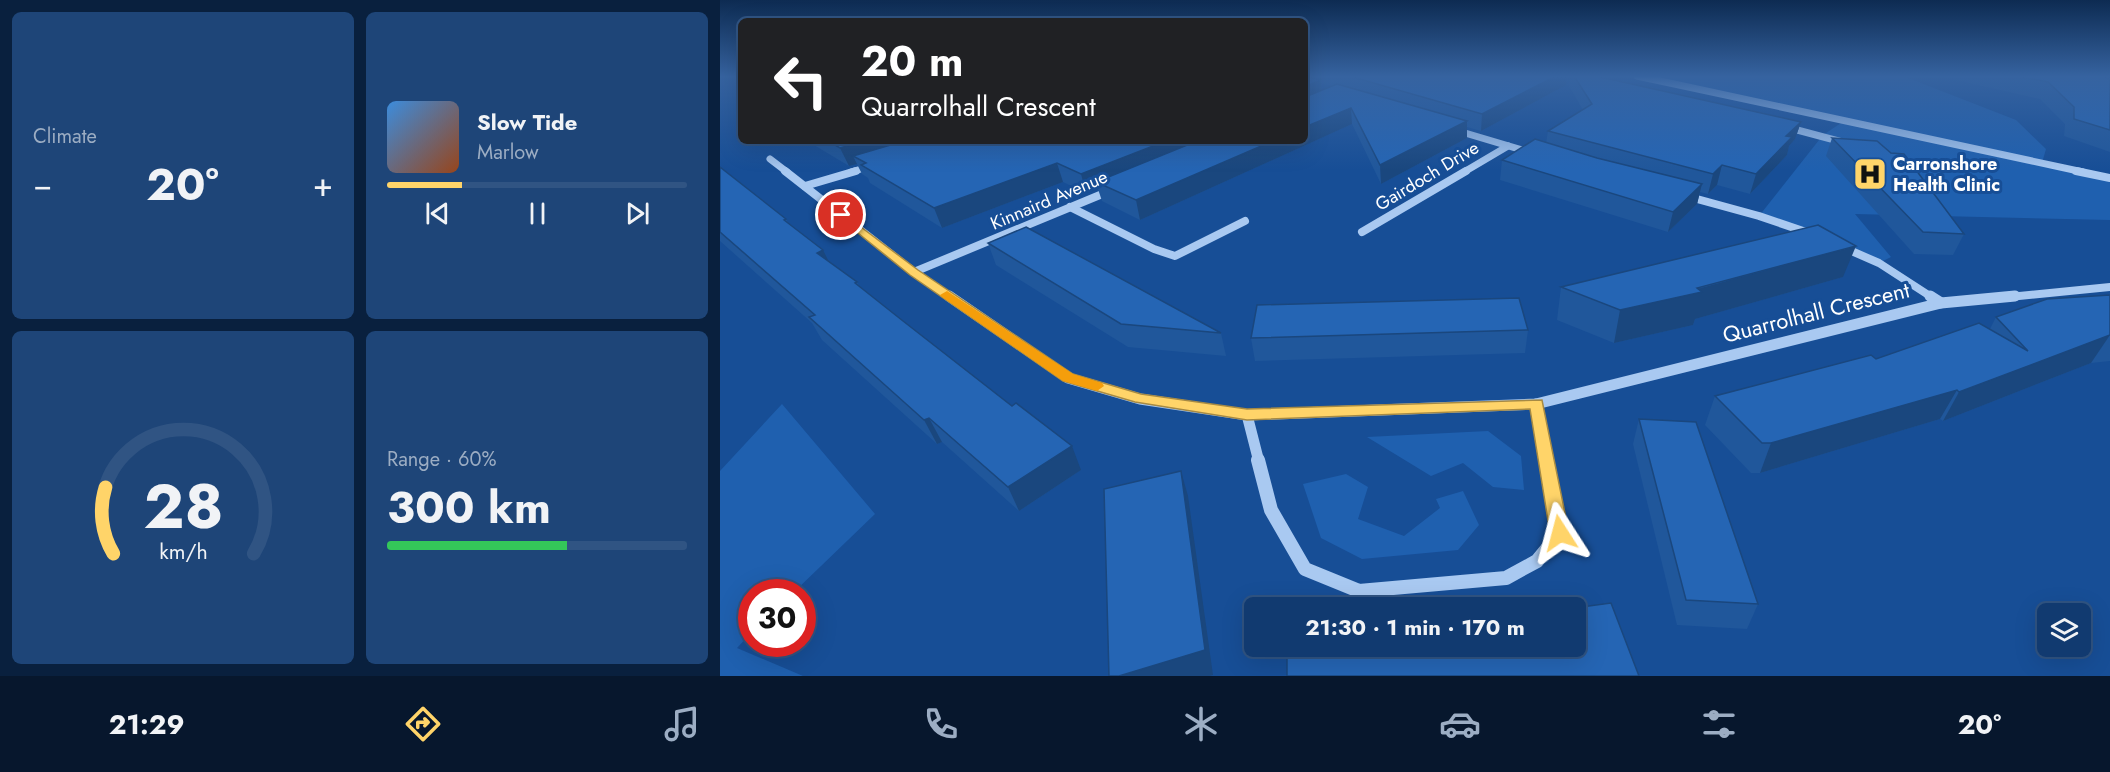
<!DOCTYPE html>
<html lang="en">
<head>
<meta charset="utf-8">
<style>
	:root { --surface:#113a70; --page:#1e4578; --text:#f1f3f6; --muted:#9cadc3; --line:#305483; --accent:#ffd469 }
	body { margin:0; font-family:Jost,sans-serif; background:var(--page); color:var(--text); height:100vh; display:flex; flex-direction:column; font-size:22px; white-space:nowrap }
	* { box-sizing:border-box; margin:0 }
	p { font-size:20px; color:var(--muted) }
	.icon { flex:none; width:33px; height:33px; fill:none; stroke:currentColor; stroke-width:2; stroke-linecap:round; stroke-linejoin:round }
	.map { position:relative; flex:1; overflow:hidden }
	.drawer { display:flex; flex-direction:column; gap:12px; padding:12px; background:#09203e; width:720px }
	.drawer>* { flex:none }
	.top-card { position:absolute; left:18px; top:18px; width:570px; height:126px; border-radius:9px; box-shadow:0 6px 24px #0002,0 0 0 2px var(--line); background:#202124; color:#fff; overflow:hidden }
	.controls { position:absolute; left:1317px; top:603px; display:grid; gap:12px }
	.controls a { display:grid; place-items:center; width:54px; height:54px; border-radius:9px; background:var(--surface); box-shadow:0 6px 24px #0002,0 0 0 2px var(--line); font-size:30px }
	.speed { position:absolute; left:18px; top:579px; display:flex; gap:12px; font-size:30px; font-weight:700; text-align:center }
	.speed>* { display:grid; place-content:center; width:78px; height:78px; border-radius:50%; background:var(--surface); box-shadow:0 6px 24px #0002,0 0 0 2px var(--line); line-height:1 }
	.speed .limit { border:9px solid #d22; background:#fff; color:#111 }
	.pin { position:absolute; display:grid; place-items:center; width:51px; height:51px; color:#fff; margin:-26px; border:3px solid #fff; border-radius:50%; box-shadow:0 2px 6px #0007 }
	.me { position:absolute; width:66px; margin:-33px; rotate:351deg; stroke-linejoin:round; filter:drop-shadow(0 0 4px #0008) }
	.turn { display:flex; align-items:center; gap:21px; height:126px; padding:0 24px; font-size:27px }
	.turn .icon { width:78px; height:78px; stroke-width:2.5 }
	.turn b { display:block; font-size:42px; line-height:51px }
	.big { font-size:45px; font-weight:700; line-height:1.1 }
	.drawer .tile { flex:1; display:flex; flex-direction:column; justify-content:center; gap:9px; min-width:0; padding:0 21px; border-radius:9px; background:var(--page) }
	.drawer .dial { align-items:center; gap:0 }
	.dial svg { height:156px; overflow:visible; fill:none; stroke:var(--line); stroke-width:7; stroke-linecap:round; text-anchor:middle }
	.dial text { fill:var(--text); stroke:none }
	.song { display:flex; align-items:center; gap:18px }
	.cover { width:72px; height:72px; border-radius:9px; background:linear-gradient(135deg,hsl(210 70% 55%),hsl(20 70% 35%)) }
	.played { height:6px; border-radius:3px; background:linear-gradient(90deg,var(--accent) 25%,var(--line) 25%) }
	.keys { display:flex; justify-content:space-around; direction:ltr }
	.heat { display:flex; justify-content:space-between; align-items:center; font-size:33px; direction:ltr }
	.charge { height:9px; border-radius:4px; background:linear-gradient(90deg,#34c759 60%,var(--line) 0) }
	.drawer .tiles { flex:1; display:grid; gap:12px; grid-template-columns:repeat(2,1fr) }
	.trip { position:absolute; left:524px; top:597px; width:342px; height:60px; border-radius:9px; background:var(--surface); box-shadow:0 6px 24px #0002,0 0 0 2px var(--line); font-weight:700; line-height:60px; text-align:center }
	.tab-bar { display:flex; height:96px; justify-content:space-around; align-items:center; background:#07172d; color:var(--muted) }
	.tab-bar .icon { width:42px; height:42px }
	.tab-bar .selected { color:var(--accent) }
	.tab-bar b { font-size:27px; color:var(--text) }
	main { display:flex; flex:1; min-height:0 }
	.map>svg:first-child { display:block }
</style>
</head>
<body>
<main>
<section class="drawer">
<div class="tiles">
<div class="tile"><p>Climate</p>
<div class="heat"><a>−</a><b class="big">20°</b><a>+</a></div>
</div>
<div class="tile">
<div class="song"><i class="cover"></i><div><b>Slow Tide</b><p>Marlow</p></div></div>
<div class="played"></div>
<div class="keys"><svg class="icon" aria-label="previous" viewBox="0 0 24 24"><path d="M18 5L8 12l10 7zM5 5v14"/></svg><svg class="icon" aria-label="pause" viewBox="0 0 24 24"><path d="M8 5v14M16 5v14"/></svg><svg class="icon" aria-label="next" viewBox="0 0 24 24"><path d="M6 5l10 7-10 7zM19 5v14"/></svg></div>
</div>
<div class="tile dial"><svg viewBox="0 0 100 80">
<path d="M14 69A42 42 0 1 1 86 69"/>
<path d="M14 69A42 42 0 0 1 10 35" stroke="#ffd469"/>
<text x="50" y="56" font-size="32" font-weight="700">28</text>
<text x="50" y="72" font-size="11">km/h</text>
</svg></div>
<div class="tile"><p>Range · 60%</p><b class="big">300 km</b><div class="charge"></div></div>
</div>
</section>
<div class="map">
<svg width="1390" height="676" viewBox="0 0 1390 676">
	<rect width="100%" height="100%" fill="#174e96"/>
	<g fill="#1f60af">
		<polygon points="917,76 1183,76 1296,120 1326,149 1322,163 1390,178 1390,220 1135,214 1171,257 1159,263 1039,216 1103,135 1124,121"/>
		<polygon points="62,404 155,514 74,592 32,592 31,633 17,648 83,676 0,676 0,471"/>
		<polygon points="768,431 801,456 804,490 773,487 743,463 711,476 647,437"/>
		<polygon points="626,474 648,487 638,519 684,536 720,508 716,499 743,491 759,525 738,550 642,559 601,538 583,484"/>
	</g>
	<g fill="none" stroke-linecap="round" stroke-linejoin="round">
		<g stroke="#a9c9f1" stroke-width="7">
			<polyline points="917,76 1363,172"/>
			<polyline points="1066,127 1126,143"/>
			<polyline points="735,130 812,153"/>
			<polyline points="50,159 67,172"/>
			<polyline points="131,172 151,166"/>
			<polyline points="744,172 788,146"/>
		</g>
		<g stroke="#a9c9f1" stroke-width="8">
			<polyline points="65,171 194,272 231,298"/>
			<polyline points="1356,171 1390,178"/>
			<polyline points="85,186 136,171"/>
			<polyline points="966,196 1039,216 1092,234"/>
			<polyline points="350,207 434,249 455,256 525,221"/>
			<polyline points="642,232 746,171"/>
			<polyline points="1120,246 1159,263 1213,298"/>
			<polyline points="194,272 392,190"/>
			<polyline points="1279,298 1390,287"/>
		</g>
		<g stroke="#a9c9f1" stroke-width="11">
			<polyline points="229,296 348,378 420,399 527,415 816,404 1221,303 1295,296"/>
			<polyline points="1210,296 1221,303"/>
			<polyline points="816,404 827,462"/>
			<polyline points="527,415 539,462"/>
		</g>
		<polyline stroke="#a9c9f1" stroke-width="14" points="538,460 551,510 585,569 639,591 786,578 817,561 840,533 826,460"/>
	</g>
	<g fill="#20579b" fill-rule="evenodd">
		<path d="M585 76H847L846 85 761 131 747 127V138L661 184 632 124 420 220 382 201 378 189 366 193 343 182 222 228 150 183 148 178 142 174 137 164 129 166 89 142 88 141H585ZM600 83 612 86 601 91Z"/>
		<polygon points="850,76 876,76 1081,122 1075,139 1069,146 1067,155 1030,194 997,185 988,194 980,192 977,204 948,232 780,180 782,160 826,143 828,131 863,110 849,86"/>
		<polygon points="1219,76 1390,76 1390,152 1344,136 1345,124 1320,99"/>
		<polygon points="1112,138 1244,234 1233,255 1194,254 1106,156"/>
		<polygon points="0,167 66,219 69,225 109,261 137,282 139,286 361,470 299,511 222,442 217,444 102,340 92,323 0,241"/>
		<polygon points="268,243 501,333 506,356 408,347 276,265"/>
		<polygon points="1123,277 975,319 973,325 894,343 837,320 841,287"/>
		<polygon points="1390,295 1390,361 1371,363 1223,421 1220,419 1040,473 1031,473 985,425 995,396 1156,359 1270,329 1276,317"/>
		<polygon points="808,330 805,353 535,361 531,338"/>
		<polygon points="919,419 1038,604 1027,629 957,625 913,444"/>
	</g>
	<g fill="#1a477e">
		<polygon points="836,76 847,76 846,85 761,131 762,114"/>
		<polygon points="600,80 601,96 585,103 585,87"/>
		<polygon points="631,108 632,124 420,220 416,200 553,141 585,141 585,127"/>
		<polygon points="747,121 747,138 661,184 660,165"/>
		<polygon points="1081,122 1075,139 1069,146 1067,155 1030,194 1036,174 1066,136"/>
		<polygon points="144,141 212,141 133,156 137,164 129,166 120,148"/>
		<polygon points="446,141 493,141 376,182 378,189 366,193 361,174"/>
		<polygon points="337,163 343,182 222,228 214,208"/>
		<polygon points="1002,165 997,185 988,194 993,174"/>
		<polygon points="982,184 977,204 948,232 953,212"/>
		<polygon points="1136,246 1123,277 975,319 973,325 894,343 900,310"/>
		<polygon points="103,250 114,272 97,253"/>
		<polygon points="1390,335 1371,363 1223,421 1239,392"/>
		<polygon points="1237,390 1220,419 1040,473 1051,443"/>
		<polygon points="209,418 222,442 217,444 204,420"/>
		<polygon points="352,446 361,470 299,511 288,487"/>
		<polygon points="461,471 468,496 493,675 489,676 399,676"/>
	</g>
	<g fill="#2565b4" stroke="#1a477e" stroke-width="1.5">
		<polygon points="585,76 587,76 600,80 585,87"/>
		<polygon points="629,76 836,76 762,114"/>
		<polygon points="854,76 876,76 1081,122 1066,136 1072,137 1036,174 1002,165 993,174 828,131 872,104"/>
		<polygon points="1298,76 1377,76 1390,78 1390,130 1354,119 1354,107 1328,82"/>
		<polygon points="617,84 747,121 660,165 631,108 585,127 585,97"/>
		<polygon points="1112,138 1157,141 1171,153 1184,154 1244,234 1203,232"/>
		<polygon points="815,139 877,158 982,184 953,212 782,160"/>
		<polygon points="108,141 144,141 120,148"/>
		<polygon points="184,141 446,141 361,174 337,163 214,208 141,165 146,163 133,156"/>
		<polygon points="477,141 553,141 416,200 376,182"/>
		<polygon points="0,167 66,219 64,220 103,250 97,253 137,282 135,283 183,321 292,406 296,403 352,446 288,487 209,418 204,420 89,317 95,315 0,232"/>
		<polygon points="1098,225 1136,246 977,288 982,292 900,310 841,287"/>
		<polygon points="306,227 501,333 401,324 268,243"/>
		<polygon points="1390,295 1390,335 1239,392 1237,390 1051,443 1042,443 995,396 1151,355 1156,359 1259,323 1308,351 1276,317 1327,299"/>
		<polygon points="799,298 808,330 531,338 537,305"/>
		<polygon points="919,419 976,422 1038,604 966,600"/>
		<polygon points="461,471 485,650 399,676 389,676 384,489"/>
		<polygon points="891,603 919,676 567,676 567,646 855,646 855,608 854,608"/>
	</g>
	<linearGradient id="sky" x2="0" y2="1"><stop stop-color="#0d2b52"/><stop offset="0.45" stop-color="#3663a0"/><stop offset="1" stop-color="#3663a0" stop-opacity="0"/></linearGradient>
	<rect width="1390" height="170" fill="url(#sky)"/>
	<polygon fill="#ffd469" stroke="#a68a44" stroke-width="1.5" points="121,212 198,270 353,374 421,394 527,409 822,400 849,533 846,538 840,540 833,538 830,533 810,409 527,420 415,402 343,381 190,275 118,217 118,213"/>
	<polygon fill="#f59e0b" points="227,291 353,374 382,383 384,386 377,391 343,381 222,297 220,295"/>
	<defs>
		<g id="hospital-square" transform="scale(1.725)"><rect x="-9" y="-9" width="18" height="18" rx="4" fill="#ffd469" stroke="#174e96"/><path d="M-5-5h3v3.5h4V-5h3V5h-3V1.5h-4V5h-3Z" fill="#111"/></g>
	</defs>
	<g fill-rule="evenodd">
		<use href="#hospital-square" x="1150" y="174"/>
	</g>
	<g text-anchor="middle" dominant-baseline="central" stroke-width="6" stroke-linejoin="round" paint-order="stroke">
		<g font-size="18" font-weight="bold" fill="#fff" stroke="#174e96" text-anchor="start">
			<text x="1173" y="164">Carronshore<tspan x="1173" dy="21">Health Clinic</tspan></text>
		</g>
		<g font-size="18" fill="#fff" stroke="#174e96">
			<text transform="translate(707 176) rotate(-31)">Gairdoch Drive</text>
			<text transform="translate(329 200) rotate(-23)">Kinnaird Avenue</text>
		</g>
		<g font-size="22" fill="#fff" stroke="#174e96">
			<text transform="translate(1096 312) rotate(-14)">Quarrolhall Crescent</text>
		</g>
	</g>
</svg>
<div class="controls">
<a><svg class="icon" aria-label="layers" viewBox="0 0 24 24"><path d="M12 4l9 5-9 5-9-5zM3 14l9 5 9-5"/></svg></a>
</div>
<div class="speed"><div class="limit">30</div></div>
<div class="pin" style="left:121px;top:215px;background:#d93025"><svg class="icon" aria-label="arrive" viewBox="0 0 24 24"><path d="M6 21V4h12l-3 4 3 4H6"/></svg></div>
<svg class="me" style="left:840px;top:533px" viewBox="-20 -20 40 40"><path d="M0-17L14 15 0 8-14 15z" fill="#ffd469" stroke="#fff" stroke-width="4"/></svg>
<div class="trip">21:30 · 1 min · 170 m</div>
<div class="top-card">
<div class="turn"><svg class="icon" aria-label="left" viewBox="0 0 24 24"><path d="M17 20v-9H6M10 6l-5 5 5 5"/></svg><div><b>20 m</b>Quarrolhall Crescent</div></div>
</div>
</div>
</main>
<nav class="tab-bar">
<b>21:29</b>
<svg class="icon selected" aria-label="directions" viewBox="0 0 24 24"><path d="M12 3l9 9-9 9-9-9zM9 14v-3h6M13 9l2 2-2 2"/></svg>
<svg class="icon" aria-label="music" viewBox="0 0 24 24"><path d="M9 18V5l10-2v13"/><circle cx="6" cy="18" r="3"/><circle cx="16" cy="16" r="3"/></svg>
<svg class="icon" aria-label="phone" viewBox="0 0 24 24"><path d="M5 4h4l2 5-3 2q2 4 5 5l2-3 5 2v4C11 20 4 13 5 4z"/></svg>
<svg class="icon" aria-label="climate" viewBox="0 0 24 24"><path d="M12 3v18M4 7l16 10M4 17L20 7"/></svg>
<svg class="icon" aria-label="car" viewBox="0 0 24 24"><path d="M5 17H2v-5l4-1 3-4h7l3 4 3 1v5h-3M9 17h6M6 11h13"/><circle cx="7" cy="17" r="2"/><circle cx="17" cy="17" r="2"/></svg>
<svg class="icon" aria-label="filters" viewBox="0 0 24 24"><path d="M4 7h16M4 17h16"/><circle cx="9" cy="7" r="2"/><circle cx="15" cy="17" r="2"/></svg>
<b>20°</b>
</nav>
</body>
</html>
